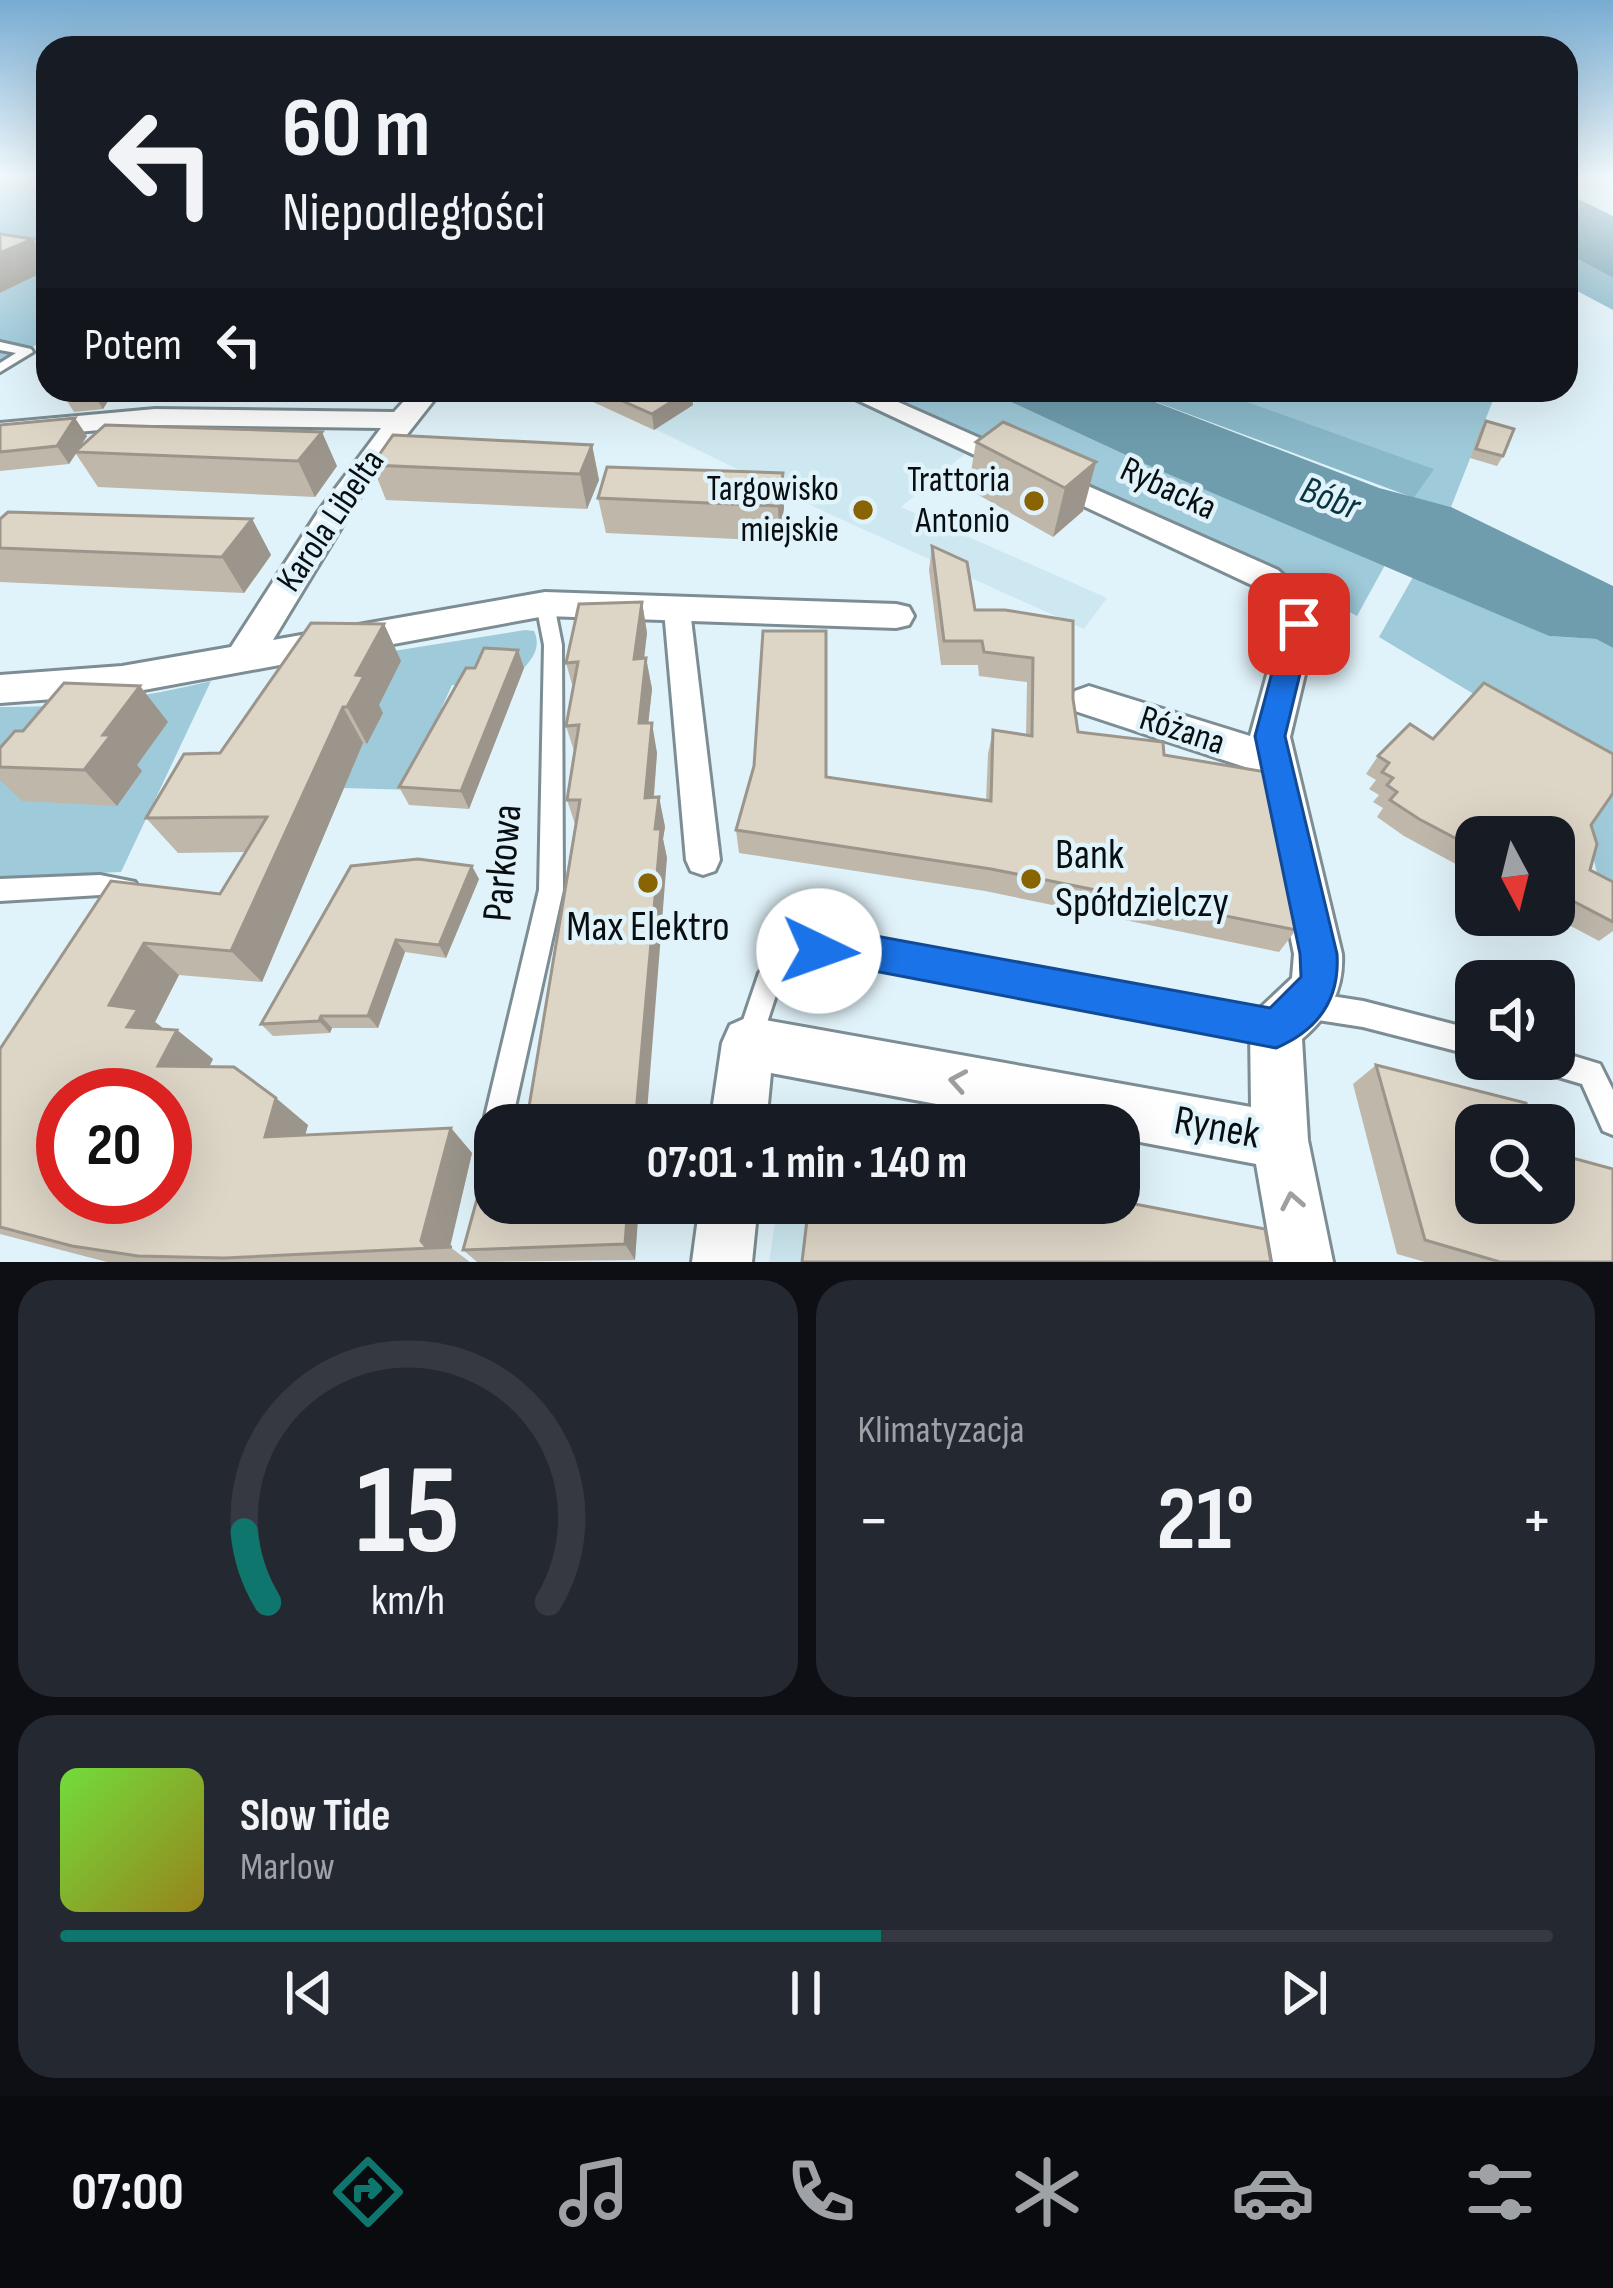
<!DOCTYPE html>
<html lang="pl">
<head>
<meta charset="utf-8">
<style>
	:root { --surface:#171b24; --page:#242831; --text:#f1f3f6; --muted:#9ea1a6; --line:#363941; --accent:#0f766e }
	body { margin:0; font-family:"Sofia Sans Condensed",sans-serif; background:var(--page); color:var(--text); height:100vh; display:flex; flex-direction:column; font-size:45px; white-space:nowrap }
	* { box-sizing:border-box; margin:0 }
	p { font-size:39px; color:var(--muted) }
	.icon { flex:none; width:66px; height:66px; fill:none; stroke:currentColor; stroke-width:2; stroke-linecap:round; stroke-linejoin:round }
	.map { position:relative; height:1262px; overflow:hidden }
	.details { display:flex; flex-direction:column; gap:18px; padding:18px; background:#0d0f14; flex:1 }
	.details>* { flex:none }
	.hud { position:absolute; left:36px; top:36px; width:1542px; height:366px; border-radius:36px; box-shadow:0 12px 48px #0002; background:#171b24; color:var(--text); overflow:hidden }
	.needle { width:78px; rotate:173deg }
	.controls { position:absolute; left:1455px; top:816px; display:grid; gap:24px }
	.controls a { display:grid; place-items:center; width:120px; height:120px; border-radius:24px; background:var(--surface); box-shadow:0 12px 48px #0002; font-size:60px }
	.speed { position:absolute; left:36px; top:1068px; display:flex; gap:24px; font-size:60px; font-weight:700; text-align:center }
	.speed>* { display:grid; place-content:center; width:156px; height:156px; border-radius:50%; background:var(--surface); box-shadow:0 12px 48px #0002; line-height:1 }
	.speed .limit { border:18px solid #d22; background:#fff; color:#111 }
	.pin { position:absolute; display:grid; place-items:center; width:102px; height:102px; color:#fff; margin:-51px; border-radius:24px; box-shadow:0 6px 18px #0006 }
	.me { position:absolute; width:132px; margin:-66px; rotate:93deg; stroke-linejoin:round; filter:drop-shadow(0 0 9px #0008) }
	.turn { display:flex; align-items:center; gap:42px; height:252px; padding:0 48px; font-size:54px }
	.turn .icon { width:156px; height:156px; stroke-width:2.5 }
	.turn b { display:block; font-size:84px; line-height:102px }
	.then { display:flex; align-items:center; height:114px; padding:0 48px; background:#0003; gap:24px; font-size:45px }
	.big { font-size:90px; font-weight:700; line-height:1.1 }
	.details .card { flex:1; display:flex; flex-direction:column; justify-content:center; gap:18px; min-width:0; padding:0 42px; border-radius:36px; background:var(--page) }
	.details .dial { align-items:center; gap:0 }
	.dial svg { height:312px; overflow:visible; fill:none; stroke:var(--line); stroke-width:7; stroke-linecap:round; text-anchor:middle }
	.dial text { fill:var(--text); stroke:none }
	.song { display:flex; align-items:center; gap:36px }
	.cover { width:144px; height:144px; border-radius:18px; background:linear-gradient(135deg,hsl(100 70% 55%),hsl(50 70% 35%)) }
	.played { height:12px; border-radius:6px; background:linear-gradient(90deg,var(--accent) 55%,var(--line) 55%) }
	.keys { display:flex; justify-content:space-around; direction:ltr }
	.heat { display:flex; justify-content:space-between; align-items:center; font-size:66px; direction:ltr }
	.details .tiles { flex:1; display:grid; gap:18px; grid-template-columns:1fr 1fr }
	.card:last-child { grid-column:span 2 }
	.trip { position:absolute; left:474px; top:1104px; width:666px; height:120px; border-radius:36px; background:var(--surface); box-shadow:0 12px 48px #0002; font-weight:700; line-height:120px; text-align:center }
	.menu { display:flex; height:192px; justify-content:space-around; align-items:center; background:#090b0e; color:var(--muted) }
	.menu .icon { width:84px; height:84px }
	.menu .on { color:var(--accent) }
	.menu b { font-size:54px; color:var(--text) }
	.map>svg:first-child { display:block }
</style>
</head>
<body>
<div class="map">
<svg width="1613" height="1262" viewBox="0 0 1613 1262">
	<rect width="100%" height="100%" fill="#e1f3fa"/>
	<g fill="#cde8f1">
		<polygon points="713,390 792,390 853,401 967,452 901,507 1107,598 1084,629 825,512 655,429"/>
		<polygon points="778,1203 922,1203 919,1262 769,1262"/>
	</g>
	<g fill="#9fcada">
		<polygon points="0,175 48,175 48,268 0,261"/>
		<polygon points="48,270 48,339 0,363 0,293"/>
		<polygon points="859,390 985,390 1156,469 1385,565 1357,616 1290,579"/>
		<polygon points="1214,390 1497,390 1451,507 1414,498 1433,469"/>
		<polygon points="1413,577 1549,636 1596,639 1613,648 1613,778 1379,637"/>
		<path d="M525 630 534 631C541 646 534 657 524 668L491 666 482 687 452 685 442 707 472 709 417 790 341 788 368 655Z"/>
		<path d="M211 681 121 872 0 877V707C72 708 141 698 211 681Z"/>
		<polygon points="1613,783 1613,898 1601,892 1585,819"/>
	</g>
	<g fill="#8ab9ca">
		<polygon points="1566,253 1613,278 1613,310 1566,285"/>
		<polygon points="1124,390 1214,390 1434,469 1414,498"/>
	</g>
	<g fill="#6f9dae">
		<polygon points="1566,193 1613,216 1613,278 1566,253"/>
		<polygon points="985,390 1124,390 1379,488 1451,507 1613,586 1613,648 1596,639 1549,636 1156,469"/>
	</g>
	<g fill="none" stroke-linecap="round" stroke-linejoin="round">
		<g stroke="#7c8d93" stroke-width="6">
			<g id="service">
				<polygon points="0,342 31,349 33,352 0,372 0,363 16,353 0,350"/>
				<polygon points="545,598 554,604 562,645 563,890 511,1125 495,1125 495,1138 487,1135 483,1125 539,890 544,645 536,604"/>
				<polygon points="100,875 135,882 139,889 135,896 127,899 100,895 0,901 0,879"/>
				<polygon points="843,935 1271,1014 1280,1018 1284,1027 1280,1036 1271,1040 843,959 801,965 778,989 758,1050 749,1054 740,1050 736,1041 759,973 786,946"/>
				<polygon points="1305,992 1363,1001 1476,1030 1476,1056 1363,1027 1305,1018 1296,1014 1292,1005 1296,996"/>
				<polygon points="1554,1050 1600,1064 1613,1090 1613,1135 1603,1131 1582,1084 1528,1068 1524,1059 1554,1059"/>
			</g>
		</g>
		<g stroke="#7c8d93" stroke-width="6">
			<polygon id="pedestrian" points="677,601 690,610 720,860 715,871 703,875 691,871 686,860 664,610"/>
		</g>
		<g stroke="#7c8d93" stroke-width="6">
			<g id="minor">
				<polygon points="414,390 442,390 365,488 273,640 545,592 896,604 909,607 914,616 909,625 896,628 545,616 122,694 0,703 0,675 122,666 231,647 318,512 381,428 155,425 0,439 0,423 155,409 394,412"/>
				<path d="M836 390H871L1278 570 1314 604 1317 624 1290 737 1342 954C1344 990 1329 1016 1302 1039L1308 1140 1333 1262H1273L1256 1164 1119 1138V1125H1048L771 1073 766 1125H710L722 1043 730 1025 748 1017 1251 1107 1250 1028 1258 1010 1292 978 1294 954 1257 771 1075 711 1070 701 1075 691 1089 686 1250 736 1281 624 1280 608 1254 586Z"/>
				<polygon points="700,1203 758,1203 752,1262 692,1262"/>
			</g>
		</g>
		<use href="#service" fill="#fff" fill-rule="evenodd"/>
		<use href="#pedestrian" fill="#fff" fill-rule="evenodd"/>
		<use href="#minor" fill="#fff" fill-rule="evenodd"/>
	</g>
	<g fill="#beb7aa">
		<polygon points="60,390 162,390 148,402 108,401 103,409 74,412"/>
		<polygon points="352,390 385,390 379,395"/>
		<polygon points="567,390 691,390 693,405 654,430"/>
		<polygon points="1486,421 1503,456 1497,466 1470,458 1480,430"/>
		<polygon points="0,425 87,436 79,448 105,425 337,466 315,497 98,487 76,454 69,464 0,471"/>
		<polygon points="976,442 1096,462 1083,511 1053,537 968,489"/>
		<polygon points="592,445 599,480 587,509 386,500 372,465"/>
		<polygon points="783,473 784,508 779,541 606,533 598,498"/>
		<polygon points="0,519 252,519 271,555 244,593 0,582"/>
		<polygon points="932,546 975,610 1005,610 1073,699 1078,732 1164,755 1296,930 1279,952 985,891 739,853 736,830 826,777 986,801 988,754 993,730 1026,735 1027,682 979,676 978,665 941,665 929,570"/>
		<polygon points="642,602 647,633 644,659 646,658 652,689 648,723 657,753 654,798 659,797 665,827 663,839 667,858 576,827 567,800 575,754 566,726 573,688 566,663"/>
		<polygon points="384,624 401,661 379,705 383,713 367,744 363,743 262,982 179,975 155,1022 164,1029 177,1030 213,1059 209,1067 308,1125 305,1135 451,1128 472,1153 450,1247 470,1262 107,1262 0,1234 0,1049 111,881 220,894 245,852 178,853 146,818 220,753"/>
		<polygon points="518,650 524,668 469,809 409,805 399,787 475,668"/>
		<polygon points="140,686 168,722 137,765 142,771 117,806 22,801 0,780 0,748 23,731"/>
		<polygon points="1433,739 1591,825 1590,870 1613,882 1613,931 1599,941 1550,915 1554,915 1554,837 1476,837 1476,875 1404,836 1377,817 1383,808 1373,802 1379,795 1369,789 1376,780 1366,774 1378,756"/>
		<polygon points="479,879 446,958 405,952 378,1028 332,1028 330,1033 273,1036 261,1024"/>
		<polygon points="1376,1065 1476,1125 1613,1262 1425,1262 1397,1254 1353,1084"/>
		<polygon points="639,1203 635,1260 477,1262 463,1250"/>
	</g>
	<g fill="#9b958b">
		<polygon points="33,239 48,264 48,270 0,293 0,253"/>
		<polygon points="91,390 102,390 108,401 103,409"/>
		<polygon points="141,390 162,390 148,402"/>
		<polygon points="691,390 693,405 654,430 652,414"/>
		<polygon points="75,418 87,436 69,464 57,446"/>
		<polygon points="322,432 337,466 315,497 298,461"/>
		<polygon points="592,445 599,480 587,509 580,474"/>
		<polygon points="1096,462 1083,511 1053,537 1065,488"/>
		<polygon points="783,473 784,508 779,541 778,506"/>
		<polygon points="252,519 271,555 244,593 222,557"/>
		<polygon points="642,602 647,633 640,690 634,659"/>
		<polygon points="384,624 401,661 379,705 383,713 367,744 347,707 356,675"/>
		<polygon points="518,650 524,668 469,809 461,791"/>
		<polygon points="646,658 652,689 645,753 639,723"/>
		<polygon points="140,686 168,722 137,765 142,771 117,806 84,770 103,735"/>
		<polygon points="343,707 363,743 262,982 231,951"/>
		<polygon points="652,723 657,753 651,827 645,798"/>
		<polygon points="659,797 665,827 663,839 667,858 646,1125 635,1125"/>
		<polygon points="472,866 479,879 446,958 439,945"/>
		<polygon points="396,940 405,952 378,1028 368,1016"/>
		<polygon points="144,943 179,975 155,1022 174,1037 177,1030 213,1059 196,1094 158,1066 109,1005"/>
		<polygon points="321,1016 332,1028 330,1033 319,1021"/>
		<polygon points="276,1098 308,1125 298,1162 265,1137"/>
		<polygon points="451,1128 472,1153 450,1247 428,1248 421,1241"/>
		<polygon points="628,1203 639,1203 635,1260 625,1244"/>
	</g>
	<g fill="#ddd5c6" stroke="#9b958b" stroke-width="3" fill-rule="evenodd">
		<polygon points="0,234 33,239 0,253"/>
		<polygon points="598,390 690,390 652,414"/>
		<polygon points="75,418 57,446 0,452 0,425"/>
		<polygon points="1486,421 1514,429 1503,456 1476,449"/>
		<polygon points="1003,422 1096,462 1065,488 976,442"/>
		<polygon points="105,425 322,432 298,461 75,452"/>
		<polygon points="393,435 592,445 580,474 372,465"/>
		<polygon points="607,467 783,473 778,506 598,498"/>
		<polygon points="8,512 252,519 222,557 0,548 0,519"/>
		<polygon points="932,546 967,562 975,610 1005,610 1073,621 1073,699 1078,732 1163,742 1164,755 1266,772 1296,930 991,869 736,830 754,766 763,631 826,631 826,777 991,801 993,730 1032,736 1033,658 984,652 982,641 944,641"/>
		<polygon points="642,602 634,659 646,658 639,723 652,723 645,798 659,797 655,829 661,829 635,1125 526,1125 580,800 567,800 579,725 566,726 578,662 566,663 579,604"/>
		<path d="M311 623 384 624 356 675 364 676 347 707H343L231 951 144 943 109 1005 138 1009 127 1027 177 1030 158 1066 234 1067 276 1098 265 1137 451 1128 421 1241 426 1247H452L224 1258 138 1256 72 1246 0 1227V1049L111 881 220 894 267 817 146 818 184 754 220 753ZM63 1095H165V1197H63Z"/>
		<polygon points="484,648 518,650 461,791 399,787 466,668 475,668"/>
		<polygon points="64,683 140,686 103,735 111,735 84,770 0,767 0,748 15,731 23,731"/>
		<polygon points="1484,683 1613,754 1613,793 1591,825 1597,844 1590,870 1613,882 1613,922 1554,891 1554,837 1476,837 1476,849 1419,819 1390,800 1397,792 1387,785 1393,778 1382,772 1389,763 1378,756 1410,724 1433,739"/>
		<polygon points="418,859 472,866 439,945 396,940 368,1016 321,1016 319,1021 261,1024 351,866"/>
		<polygon points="1376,1065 1526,1103 1531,1125 1476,1125 1476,1203 1554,1203 1554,1153 1613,1169 1613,1262 1500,1262 1425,1240"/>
		<polygon points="483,1130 495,1130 495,1203 628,1203 625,1244 463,1250 482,1181"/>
		<polygon points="1119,1201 1265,1229 1271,1262 802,1262 809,1203 1119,1203"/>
	</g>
	<defs><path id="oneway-chevron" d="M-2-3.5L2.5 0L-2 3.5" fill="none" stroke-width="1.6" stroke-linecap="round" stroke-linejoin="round" transform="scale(3)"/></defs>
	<g stroke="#9d9fa0">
		<use href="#oneway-chevron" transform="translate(958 1081) rotate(-170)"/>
		<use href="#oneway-chevron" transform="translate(1292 1201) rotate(-101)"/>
	</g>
	<linearGradient id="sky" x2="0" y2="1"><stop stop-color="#77abd1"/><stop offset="0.5" stop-color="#f2fafd"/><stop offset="1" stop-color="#f2fafd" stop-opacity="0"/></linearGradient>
	<rect width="1613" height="352" fill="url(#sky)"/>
	<path fill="#1a73e8" stroke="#114b97" stroke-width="3" d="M1299 614 1312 624 1285 736 1337 954C1340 999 1318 1030 1276 1048L843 965 819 968 806 963 801 951 806 938 843 930 1270 1008 1301 977 1300 954 1255 736 1285 624Z"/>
	<g fill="#896402" stroke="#e1f3fa" stroke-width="4.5">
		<circle cx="1034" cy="501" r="12"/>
		<circle cx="863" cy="510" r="12"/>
		<circle cx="1031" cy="879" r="12"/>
		<circle cx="648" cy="883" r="12"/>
	</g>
	<g text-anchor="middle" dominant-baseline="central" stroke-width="9" stroke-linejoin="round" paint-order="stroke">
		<g font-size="36" fill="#090f11" stroke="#e1f3fa" text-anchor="end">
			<text x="1010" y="480">Trattoria<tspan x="1010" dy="41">Antonio</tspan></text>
			<text x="839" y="489">Targowisko<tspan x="839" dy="41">miejskie</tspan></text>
		</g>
		<g font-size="36" fill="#090f11" stroke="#e1f3fa">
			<text transform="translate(1168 489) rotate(25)">Rybacka</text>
			<text transform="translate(331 521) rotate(-56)">Karola Libelta</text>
			<text transform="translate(1182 731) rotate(18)">Różana</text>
		</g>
		<g font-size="39" font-style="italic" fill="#083442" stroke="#e1f3fa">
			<text transform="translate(1330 499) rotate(20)">Bóbr</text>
		</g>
		<g font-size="42" fill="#090f11" stroke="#e1f3fa" text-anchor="start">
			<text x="1055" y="855">Bank<tspan x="1055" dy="48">Spółdzielczy</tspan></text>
			<text x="648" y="927" text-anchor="middle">Max Elektro</text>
		</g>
		<g font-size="42" fill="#090f11" stroke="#e1f3fa">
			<text transform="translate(503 863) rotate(-85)">Parkowa</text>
			<text transform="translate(1217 1128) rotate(10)">Rynek</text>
		</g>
	</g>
</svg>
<div class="controls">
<a><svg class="needle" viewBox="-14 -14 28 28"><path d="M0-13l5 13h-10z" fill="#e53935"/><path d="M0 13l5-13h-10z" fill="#9ea1a6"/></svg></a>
<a><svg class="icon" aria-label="sound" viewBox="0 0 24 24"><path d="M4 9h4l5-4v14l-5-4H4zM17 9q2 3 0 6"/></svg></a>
<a><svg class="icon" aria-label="search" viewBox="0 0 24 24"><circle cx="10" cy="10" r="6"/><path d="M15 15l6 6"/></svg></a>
</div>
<div class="speed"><div class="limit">20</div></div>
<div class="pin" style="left:1299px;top:624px;background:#d93025"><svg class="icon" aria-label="arrive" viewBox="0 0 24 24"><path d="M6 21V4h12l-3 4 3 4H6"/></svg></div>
<svg class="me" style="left:819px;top:951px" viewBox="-20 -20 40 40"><circle r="19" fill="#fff"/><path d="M0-13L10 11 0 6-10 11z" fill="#1a73e8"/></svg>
<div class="trip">07:01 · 1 min · 140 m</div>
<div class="hud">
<div class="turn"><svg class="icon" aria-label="left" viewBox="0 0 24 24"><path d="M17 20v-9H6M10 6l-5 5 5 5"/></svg><div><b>60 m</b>Niepodległości</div></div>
<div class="then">Potem<svg class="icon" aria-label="left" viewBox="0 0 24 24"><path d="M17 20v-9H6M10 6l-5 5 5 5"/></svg></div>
</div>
</div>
<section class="details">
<div class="tiles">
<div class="card dial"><svg viewBox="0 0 100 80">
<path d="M14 69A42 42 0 1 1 86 69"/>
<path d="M14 69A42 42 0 0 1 8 51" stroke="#0f766e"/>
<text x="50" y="56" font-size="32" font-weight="700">15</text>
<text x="50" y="72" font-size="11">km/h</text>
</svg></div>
<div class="card"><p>Klimatyzacja</p>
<div class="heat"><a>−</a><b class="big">21°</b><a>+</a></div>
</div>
<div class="card">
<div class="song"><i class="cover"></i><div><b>Slow Tide</b><p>Marlow</p></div></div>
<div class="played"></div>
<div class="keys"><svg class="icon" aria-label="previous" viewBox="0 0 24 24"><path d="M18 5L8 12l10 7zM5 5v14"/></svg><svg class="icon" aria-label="pause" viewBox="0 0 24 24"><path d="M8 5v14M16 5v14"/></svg><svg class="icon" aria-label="next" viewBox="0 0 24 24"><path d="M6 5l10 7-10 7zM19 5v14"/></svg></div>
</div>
</div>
</section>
<nav class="menu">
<b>07:00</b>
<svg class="icon on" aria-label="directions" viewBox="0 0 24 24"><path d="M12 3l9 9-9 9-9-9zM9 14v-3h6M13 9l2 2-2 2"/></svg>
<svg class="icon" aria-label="music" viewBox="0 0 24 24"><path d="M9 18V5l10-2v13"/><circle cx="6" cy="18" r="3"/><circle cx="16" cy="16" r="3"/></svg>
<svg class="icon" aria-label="phone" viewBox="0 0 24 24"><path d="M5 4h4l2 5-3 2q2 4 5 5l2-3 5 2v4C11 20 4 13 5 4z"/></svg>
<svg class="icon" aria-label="climate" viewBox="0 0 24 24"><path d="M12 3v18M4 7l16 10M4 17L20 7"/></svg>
<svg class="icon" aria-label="car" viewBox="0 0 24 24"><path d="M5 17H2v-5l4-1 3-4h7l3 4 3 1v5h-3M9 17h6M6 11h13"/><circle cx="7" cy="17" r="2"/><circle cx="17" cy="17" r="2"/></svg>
<svg class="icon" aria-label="filters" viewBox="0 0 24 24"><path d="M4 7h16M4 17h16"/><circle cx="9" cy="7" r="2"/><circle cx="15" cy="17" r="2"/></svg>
</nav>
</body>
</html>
